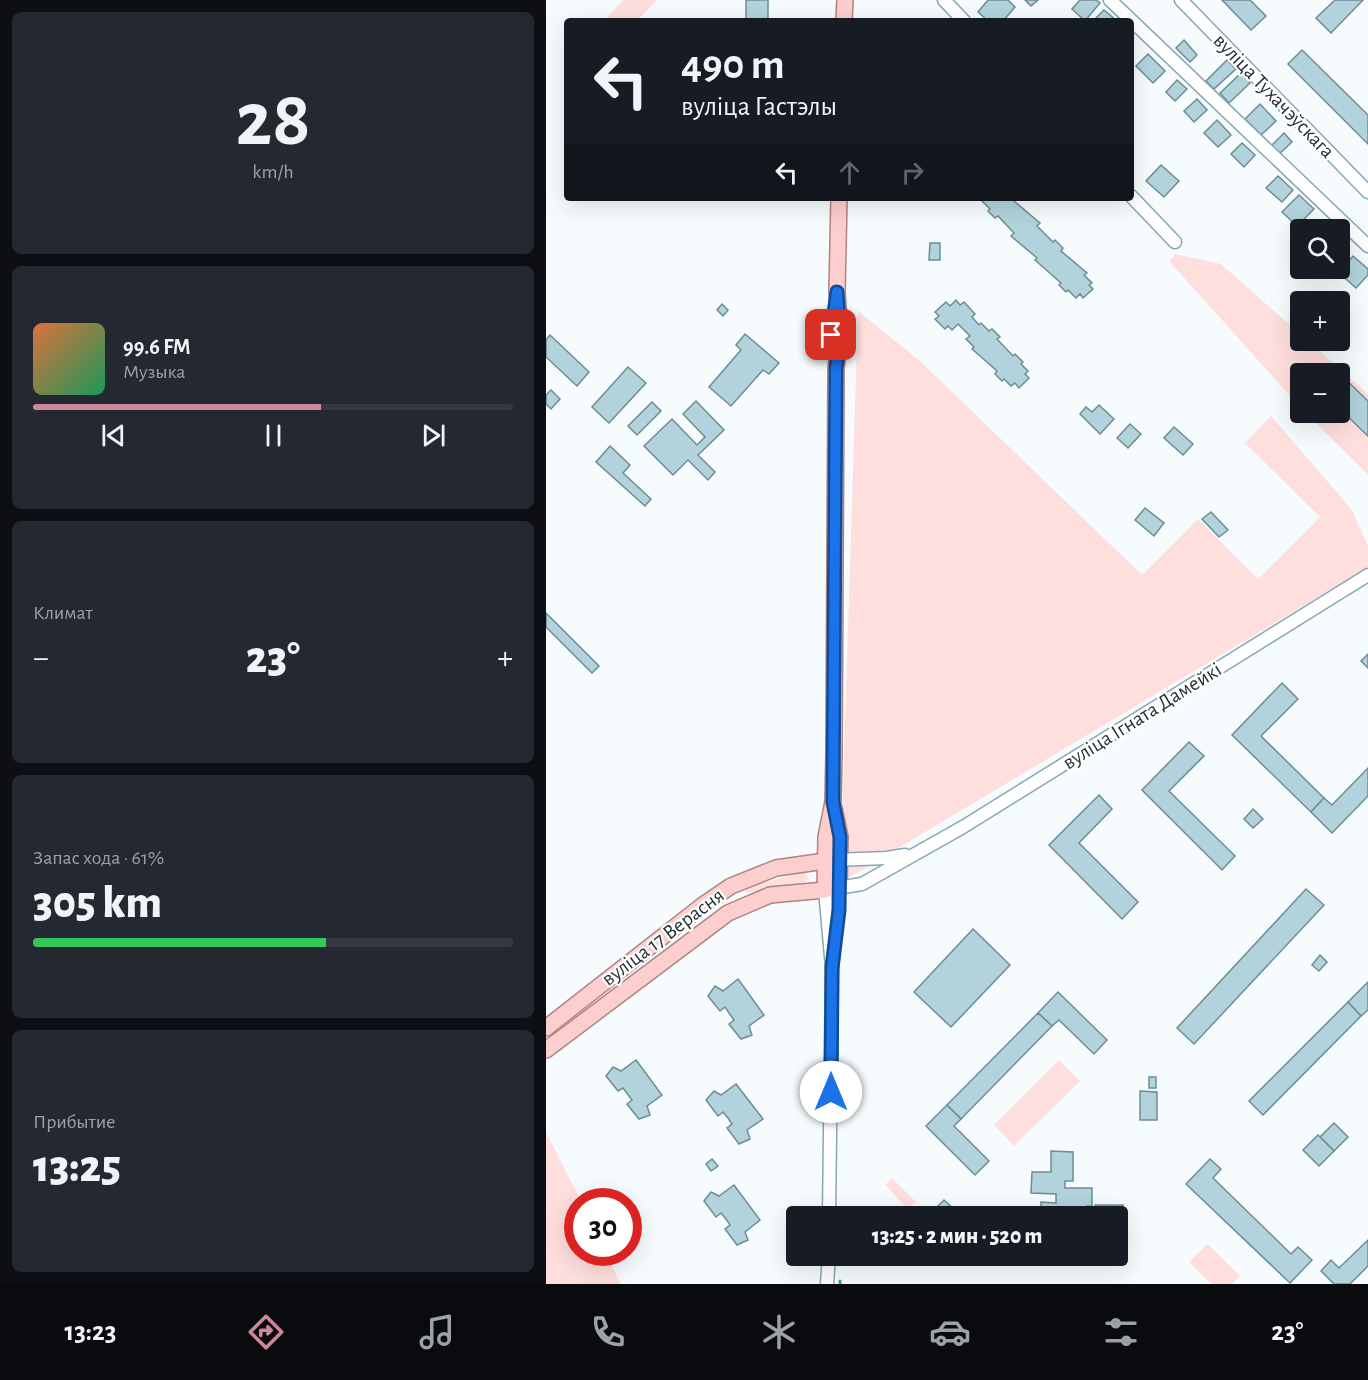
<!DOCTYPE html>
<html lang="ru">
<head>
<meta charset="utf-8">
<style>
	:root { --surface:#171b24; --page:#242831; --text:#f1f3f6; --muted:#9ea1a6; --line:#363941; --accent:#ce8899 }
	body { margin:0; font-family:"Alegreya Sans",sans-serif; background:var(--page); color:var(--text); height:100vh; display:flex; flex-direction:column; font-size:22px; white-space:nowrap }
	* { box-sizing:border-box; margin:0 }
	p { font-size:20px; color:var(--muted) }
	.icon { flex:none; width:33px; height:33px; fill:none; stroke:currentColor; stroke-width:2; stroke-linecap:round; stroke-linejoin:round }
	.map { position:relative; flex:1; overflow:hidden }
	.panel { display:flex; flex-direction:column; gap:12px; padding:12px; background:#0d0f14; width:546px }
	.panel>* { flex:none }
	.hud { position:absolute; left:18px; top:18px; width:570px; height:183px; border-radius:6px; box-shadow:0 6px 24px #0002; background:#171b24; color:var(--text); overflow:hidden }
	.fabs { position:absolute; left:744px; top:219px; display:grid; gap:12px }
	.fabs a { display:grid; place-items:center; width:60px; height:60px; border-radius:6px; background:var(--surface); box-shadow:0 6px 24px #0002; font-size:30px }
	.speed { position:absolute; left:18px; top:1188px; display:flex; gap:12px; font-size:30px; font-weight:700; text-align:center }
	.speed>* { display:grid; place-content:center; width:78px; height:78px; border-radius:50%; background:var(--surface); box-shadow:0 6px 24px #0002; line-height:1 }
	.speed .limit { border:9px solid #d22; background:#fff; color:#111 }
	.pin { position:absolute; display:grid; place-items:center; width:51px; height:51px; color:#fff; margin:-26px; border-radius:12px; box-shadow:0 3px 9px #0006 }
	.me { position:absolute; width:66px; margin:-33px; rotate:0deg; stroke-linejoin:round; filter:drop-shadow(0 0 4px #0008) }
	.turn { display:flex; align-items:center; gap:21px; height:126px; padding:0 18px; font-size:27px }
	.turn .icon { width:78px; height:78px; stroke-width:2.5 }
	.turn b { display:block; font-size:42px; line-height:51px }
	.lanes { display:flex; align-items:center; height:57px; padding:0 18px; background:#0003; justify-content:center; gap:30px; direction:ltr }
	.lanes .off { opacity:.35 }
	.big { font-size:45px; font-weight:800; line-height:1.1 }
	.panel .card { flex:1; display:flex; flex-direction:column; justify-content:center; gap:9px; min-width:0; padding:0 21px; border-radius:9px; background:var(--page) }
	.panel .dial { align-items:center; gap:0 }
	.dial b { font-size:78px; line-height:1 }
	.song { display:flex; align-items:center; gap:18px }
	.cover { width:72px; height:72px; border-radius:9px; background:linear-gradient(135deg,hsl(20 70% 55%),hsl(150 70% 35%)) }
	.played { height:6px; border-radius:3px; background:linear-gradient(90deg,var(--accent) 60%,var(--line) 60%) }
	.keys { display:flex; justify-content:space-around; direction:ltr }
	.heat { display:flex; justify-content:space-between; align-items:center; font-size:33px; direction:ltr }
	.charge { height:9px; border-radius:4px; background:linear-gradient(90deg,#34c759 61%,var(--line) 0) }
	.trip { position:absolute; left:240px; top:1206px; width:342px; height:60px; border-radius:6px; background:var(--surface); box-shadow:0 6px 24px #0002; font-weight:800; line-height:60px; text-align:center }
	.tab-bar { display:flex; height:96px; justify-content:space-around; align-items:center; background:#090b0e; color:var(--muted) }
	.tab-bar .icon { width:42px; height:42px }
	.tab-bar .selected { color:var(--accent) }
	.tab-bar b { font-size:27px; color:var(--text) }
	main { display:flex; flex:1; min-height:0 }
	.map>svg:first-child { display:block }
</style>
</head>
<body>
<main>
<section class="panel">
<div class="card dial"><b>28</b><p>km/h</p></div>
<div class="card">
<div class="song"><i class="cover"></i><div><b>99.6 FM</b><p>Музыка</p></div></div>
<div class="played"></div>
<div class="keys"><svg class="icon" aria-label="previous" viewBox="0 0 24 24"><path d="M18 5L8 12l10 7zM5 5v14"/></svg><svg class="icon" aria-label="pause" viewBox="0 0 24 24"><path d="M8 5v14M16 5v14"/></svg><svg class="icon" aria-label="next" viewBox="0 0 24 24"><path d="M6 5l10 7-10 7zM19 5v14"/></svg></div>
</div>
<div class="card"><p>Климат</p>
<div class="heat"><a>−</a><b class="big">23°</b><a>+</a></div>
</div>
<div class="card"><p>Запас хода · 61%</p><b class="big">305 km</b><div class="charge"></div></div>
<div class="card"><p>Прибытие</p><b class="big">13:25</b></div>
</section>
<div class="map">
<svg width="822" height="1284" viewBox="0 0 822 1284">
	<rect width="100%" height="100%" fill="#f6fcfe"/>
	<g fill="#ffdfde">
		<polygon points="77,0 111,0 91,21 58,21"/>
		<polygon points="629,254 675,264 754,334 754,340 762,341 822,394 822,475 760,413 794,412 794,374 754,374 754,407 623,261"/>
		<polygon points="312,311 374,361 596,575 652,519 712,579 774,517 699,443 725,416 806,510 822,546 822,567 294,883"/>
		<polygon points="258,872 263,879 258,884 199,893 199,889 204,886"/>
		<polygon points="513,1060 534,1081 468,1146 448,1125"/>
		<polygon points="0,1132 35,1201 32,1202 32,1252 60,1253 75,1284 0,1284"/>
		<polygon points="346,1178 370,1202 362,1209 339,1185"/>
		<polygon points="662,1244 694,1276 686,1284 665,1284 643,1262"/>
	</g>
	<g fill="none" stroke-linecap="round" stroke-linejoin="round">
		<polyline stroke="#4b95a8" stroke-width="3" points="294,1284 294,1281"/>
	</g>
	<g fill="#b2d3dc" stroke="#6e8c95" stroke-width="1.5">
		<rect x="200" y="0" width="22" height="21"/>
		<polygon points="442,0 462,0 469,7 457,21 442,21 432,12"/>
		<polygon points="479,0 492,0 485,6"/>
		<polygon points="534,0 550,0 554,3 539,21 526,9"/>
		<polygon points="676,0 704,0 720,16 705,30"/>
		<polygon points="789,0 817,0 785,33 770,18"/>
		<polygon points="558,10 570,20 569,21 547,21"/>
		<polygon points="638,40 651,55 644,62 630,48"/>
		<polygon points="756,50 822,115 822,144 742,64"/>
		<polygon points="602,54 619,71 607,83 590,66"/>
		<polygon points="681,60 690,69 668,89 660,81"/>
		<polygon points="695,73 704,83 683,103 674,93"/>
		<polygon points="631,80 641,89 629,101 620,92"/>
		<polygon points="651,99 661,110 648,122 638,111"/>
		<polygon points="714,104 730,121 715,135 699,119"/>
		<polygon points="671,120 685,135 672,147 658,133"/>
		<polygon points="738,133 746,142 731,156 723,148"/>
		<polygon points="696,143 709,155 698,167 685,154"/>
		<polygon points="615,165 633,181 618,197 600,181"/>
		<polygon points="732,176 747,190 736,202 720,188"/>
		<polygon points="753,195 768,209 751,226 736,212"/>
		<polygon points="437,198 470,198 468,201 494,223 491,226 507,242 509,240 517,248 515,251 541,273 538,275 546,283 543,285 547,289 537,298 534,294 530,298 522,290 520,292 513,285 515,283 489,260 491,258 465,236 468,233 452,216 449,218 442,211 444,209 435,200"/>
		<polygon points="384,243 394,243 394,260 383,260"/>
		<polygon points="807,256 822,269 822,275 810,288 793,273"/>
		<polygon points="410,300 414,305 418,302 429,314 426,317 433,325 435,323 443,331 446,329 454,337 451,339 467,356 469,354 477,362 475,364 482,371 479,374 483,378 473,388 469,383 465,386 458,379 456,381 449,374 451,371 426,349 428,347 420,339 424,336 412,324 406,330 402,326 399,329 389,319 393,316 389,312 400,302 404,306"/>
		<polygon points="176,304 182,310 177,316 171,310"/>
		<polygon points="199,334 233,363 223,374 217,370 185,406 163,387 195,350 190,345"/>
		<polygon points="4,335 43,372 31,386 0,357 0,340"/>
		<polygon points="82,367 100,383 63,423 46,407"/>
		<polygon points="787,367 793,374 781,374"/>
		<polygon points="794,374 822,401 822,436 794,409"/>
		<polygon points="5,390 14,399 5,409 0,404 0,395"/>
		<polygon points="150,401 178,430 152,455 169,472 162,480 142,460 127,475 98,446 126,419 151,445 159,437 137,414"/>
		<polygon points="106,402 115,411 91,435 82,426"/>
		<polygon points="553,405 568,419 554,434 534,414 540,407 546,412"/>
		<polygon points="584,424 595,434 582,448 571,438"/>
		<polygon points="628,427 647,444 637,455 618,438"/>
		<polygon points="64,446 84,465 77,473 105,499 99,506 50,462"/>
		<polygon points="599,508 618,523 608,536 589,520"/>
		<polygon points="665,512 682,530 673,537 656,519"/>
		<polygon points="0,613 53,666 46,673 0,627"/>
		<polygon points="822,654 822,668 815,661"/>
		<polygon points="736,683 752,699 715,736 778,798 765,812 686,735"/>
		<polygon points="643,742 658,756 623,791 689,856 676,870 596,790"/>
		<polygon points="822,768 822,796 786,833 765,812 778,798 786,805"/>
		<polygon points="553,795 566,809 533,843 592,902 576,919 503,845"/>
		<polygon points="707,809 717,819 707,828 698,819"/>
		<polygon points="760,889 778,905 648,1044 631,1028"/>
		<polygon points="427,929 464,965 405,1027 368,992"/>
		<polygon points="774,955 781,962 773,971 766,965"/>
		<polygon points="192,979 218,1015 203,1026 206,1035 195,1039 183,1024 188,1020 183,1013 179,1007 174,1011 162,996 169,986 177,991"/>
		<polygon points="822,982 822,1010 815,1016 802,1002"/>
		<polygon points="512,992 561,1040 548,1054 513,1020 506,1026 492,1013"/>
		<polygon points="802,1002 815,1016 717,1115 703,1101"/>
		<polygon points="492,1013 506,1026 415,1119 401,1105"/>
		<polygon points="90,1060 116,1095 101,1106 104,1115 93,1119 81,1104 86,1100 77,1088 72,1091 60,1076 67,1067 75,1071"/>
		<rect x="603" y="1077" width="7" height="11"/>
		<polygon points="190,1084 217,1119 201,1130 204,1139 193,1144 181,1128 186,1124 182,1118 177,1112 172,1116 160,1100 168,1091 175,1095"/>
		<polygon points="594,1091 611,1092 611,1120 594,1120"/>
		<polygon points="401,1105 415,1119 408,1126 443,1161 429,1175 380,1126"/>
		<polygon points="788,1123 802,1137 788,1151 774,1137"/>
		<polygon points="772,1135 788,1151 773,1166 757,1150"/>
		<polygon points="505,1151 527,1152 527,1181 519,1181 519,1188 546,1188 546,1206 541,1206 541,1214 549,1214 549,1205 577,1205 576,1227 572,1227 572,1216 495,1216 495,1202 510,1203 510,1194 485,1193 486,1172 505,1172"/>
		<polygon points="166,1159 172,1166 165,1171 160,1164"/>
		<polygon points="664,1159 675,1169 667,1178 745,1254 752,1247 766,1260 744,1283 640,1184"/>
		<polygon points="188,1185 214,1220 199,1232 202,1240 191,1245 179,1229 184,1225 180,1219 175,1213 170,1217 158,1201 165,1192 173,1196"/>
		<polygon points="398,1200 409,1210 403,1216 399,1216 390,1208"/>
		<polygon points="390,1208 399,1216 382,1216"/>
		<polygon points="822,1240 822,1266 804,1284 788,1284 775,1271 785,1260 793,1268"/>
	</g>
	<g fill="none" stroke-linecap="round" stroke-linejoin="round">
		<g stroke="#88a8b1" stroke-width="15">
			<g id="minor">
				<polyline points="398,0 418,21"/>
				<polyline points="564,0 822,246"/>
				<polyline points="635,0 822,192"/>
				<polyline points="585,196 629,242"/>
				<polyline points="286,860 341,858 359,855"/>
				<polyline points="286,968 279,890 316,884 417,827 822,575"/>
				<polyline points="283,1216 286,968 293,888"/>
				<polyline points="281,1284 283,1256"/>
			</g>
		</g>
		<g stroke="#af8382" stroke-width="18">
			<g id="major">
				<polyline points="298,21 299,0"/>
				<polyline points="288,808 294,837 293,888"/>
				<polyline points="0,1028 157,905 185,886 230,868 279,861"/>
				<polyline points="0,1050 182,913 224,895 279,890 280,837 287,802 288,753 290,368 294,336 291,292 293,198"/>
			</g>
		</g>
		<use href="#minor" stroke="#fff" stroke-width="12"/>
		<use href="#major" stroke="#fccecd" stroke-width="15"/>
	</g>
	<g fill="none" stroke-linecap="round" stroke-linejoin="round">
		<g stroke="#114b97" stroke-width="15">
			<polyline id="route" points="285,1092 286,968 293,910 294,837 287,802 290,368 294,336 291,292 285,335"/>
		</g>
		<use href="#route" stroke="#1a73e8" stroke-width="10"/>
	</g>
	<g text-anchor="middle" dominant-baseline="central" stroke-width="4.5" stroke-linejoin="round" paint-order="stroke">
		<g font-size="21" fill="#253235" stroke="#fff">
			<text transform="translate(728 96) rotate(46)">вуліца Тухачэўскага</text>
			<text transform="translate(596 716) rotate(-32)">вуліца Ігната Дамейкі</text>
			<text transform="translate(117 937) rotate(-37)">вуліца 17 Верасня</text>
		</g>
	</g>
</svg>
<div class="fabs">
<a><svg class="icon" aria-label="search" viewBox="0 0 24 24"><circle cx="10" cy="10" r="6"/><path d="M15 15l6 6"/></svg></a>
<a>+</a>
<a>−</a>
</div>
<div class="speed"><div class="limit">30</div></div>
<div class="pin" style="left:285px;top:335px;background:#d93025"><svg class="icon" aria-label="arrive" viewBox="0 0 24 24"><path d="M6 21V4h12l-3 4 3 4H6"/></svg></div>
<svg class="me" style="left:285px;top:1092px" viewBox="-20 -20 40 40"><circle r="19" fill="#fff"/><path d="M0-13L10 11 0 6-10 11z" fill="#1a73e8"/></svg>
<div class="trip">13:25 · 2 мин · 520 m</div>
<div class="hud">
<div class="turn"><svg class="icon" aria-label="left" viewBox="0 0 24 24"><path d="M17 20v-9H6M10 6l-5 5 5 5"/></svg><div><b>490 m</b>вуліца Гастэлы</div></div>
<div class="lanes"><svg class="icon" aria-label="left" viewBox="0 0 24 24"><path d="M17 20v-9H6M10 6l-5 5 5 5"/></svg><svg class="icon off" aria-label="ahead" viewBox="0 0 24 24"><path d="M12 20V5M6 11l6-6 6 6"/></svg><svg class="icon off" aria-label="right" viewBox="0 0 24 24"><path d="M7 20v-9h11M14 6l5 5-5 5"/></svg></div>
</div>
</div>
</main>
<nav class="tab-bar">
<b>13:23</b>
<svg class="icon selected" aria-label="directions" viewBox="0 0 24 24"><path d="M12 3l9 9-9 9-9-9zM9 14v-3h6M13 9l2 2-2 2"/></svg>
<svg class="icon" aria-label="music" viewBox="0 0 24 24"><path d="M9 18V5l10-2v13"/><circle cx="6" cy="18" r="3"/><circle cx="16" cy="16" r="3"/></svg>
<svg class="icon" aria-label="phone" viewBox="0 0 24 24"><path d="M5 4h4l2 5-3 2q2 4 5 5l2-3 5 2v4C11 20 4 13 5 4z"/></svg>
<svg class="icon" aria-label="climate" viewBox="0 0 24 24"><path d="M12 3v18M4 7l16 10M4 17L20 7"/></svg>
<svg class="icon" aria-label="car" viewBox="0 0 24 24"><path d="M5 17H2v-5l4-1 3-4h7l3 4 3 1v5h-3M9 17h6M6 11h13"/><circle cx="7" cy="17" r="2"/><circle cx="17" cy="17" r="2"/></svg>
<svg class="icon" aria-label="filters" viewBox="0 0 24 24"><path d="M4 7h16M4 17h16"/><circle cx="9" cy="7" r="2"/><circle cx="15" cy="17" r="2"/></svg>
<b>23°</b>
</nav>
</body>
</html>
